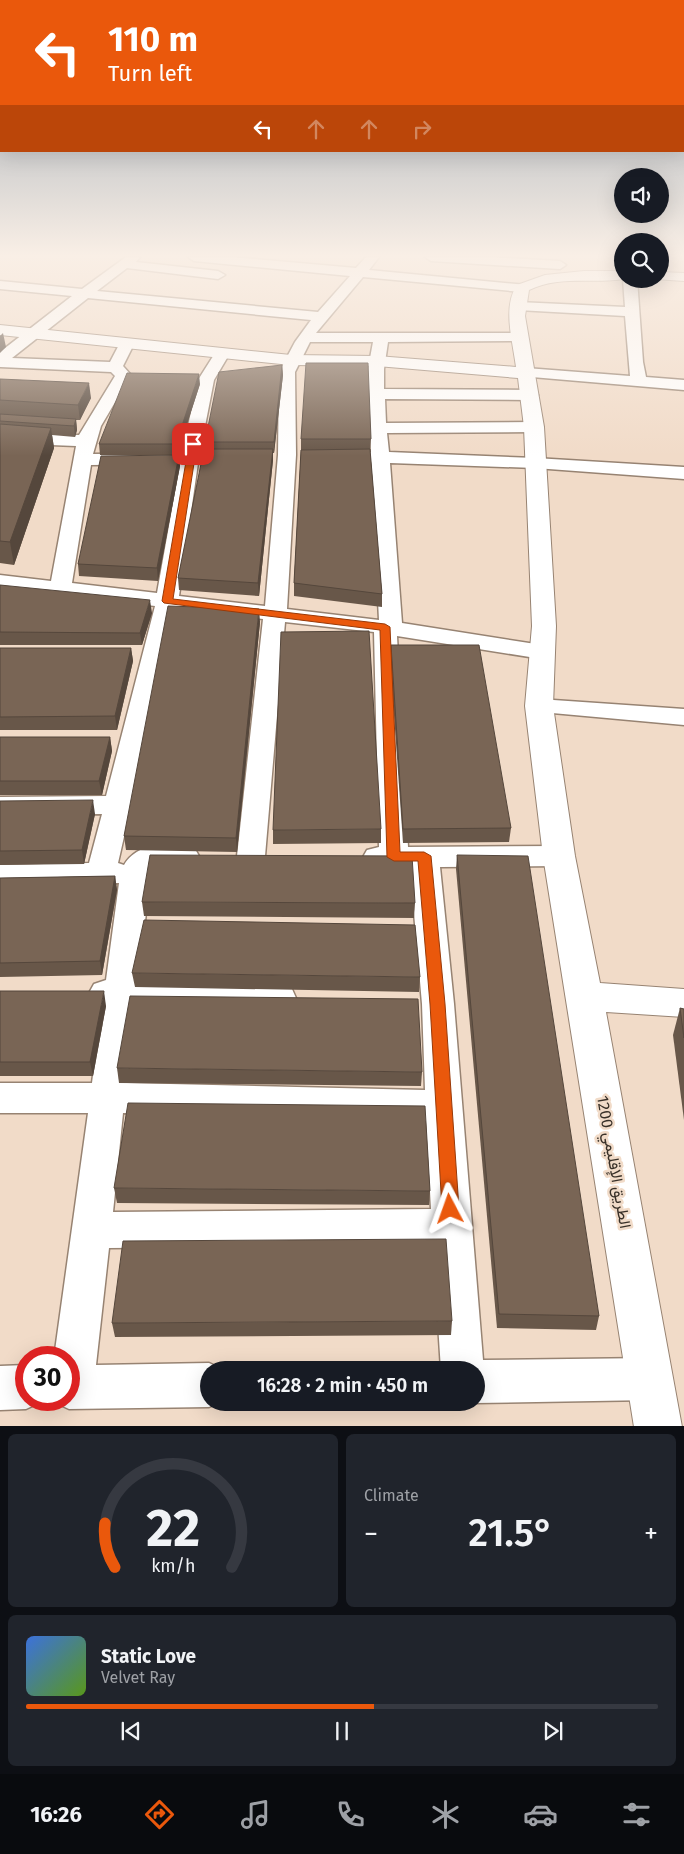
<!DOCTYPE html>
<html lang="en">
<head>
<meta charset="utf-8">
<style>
	:root { --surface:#171b24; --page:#20242c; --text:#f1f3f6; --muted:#9ea1a6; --line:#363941; --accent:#ea580c }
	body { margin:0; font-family:"Fira Sans",Vazirmatn,sans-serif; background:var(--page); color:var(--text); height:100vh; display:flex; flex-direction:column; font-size:19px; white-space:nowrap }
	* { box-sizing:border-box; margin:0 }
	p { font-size:16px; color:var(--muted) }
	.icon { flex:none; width:28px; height:28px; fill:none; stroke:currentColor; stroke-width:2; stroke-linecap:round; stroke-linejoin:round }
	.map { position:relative; height:1426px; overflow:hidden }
	.side { display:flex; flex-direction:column; gap:8px; padding:8px; background:#0d0f14; flex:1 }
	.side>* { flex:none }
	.guide { position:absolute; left:0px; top:0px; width:685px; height:152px; box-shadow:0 5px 20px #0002; background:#ea580c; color:#fff; overflow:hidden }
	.tools { position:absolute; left:614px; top:168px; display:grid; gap:10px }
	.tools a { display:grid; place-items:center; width:55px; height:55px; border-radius:50%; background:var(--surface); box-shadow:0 5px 20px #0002; font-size:25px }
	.speed { position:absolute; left:15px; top:1346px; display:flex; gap:10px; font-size:25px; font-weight:700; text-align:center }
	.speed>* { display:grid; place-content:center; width:65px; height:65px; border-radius:50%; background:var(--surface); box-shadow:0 5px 20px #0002; line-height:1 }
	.speed .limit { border:8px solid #d22; background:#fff; color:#111 }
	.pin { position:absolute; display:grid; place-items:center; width:42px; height:42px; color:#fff; margin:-21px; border-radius:10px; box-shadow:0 2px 8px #0006 }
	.me { position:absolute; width:55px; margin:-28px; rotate:356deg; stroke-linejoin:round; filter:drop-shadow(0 0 4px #0008) }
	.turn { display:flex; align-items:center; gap:18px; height:105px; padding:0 25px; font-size:22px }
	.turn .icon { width:65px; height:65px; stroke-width:2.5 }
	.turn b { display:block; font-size:35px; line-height:42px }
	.lanes { display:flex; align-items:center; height:48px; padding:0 25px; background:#0003; justify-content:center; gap:25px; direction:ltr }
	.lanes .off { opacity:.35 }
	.big { font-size:38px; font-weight:600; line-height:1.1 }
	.side .widget { flex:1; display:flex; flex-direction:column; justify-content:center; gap:8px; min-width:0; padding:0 18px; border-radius:8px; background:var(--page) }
	.side .dial { align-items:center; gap:0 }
	.dial svg { height:130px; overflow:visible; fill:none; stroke:var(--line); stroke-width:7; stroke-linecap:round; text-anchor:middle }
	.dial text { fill:var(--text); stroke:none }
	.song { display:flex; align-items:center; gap:15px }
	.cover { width:60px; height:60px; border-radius:8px; background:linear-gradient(135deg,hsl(220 70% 55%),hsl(90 70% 35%)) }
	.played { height:5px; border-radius:2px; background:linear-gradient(90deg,var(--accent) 55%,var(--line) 55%) }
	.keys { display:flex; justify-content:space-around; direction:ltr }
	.heat { display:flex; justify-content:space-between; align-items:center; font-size:28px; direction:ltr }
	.side .tiles { flex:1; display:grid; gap:8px; grid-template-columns:1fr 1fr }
	.widget:last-child { grid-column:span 2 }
	.trip { position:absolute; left:200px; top:1361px; width:285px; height:50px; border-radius:25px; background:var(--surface); box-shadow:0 5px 20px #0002; font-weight:600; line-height:50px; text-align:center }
	.tab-bar { display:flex; height:80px; justify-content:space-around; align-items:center; background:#090b0e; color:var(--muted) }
	.tab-bar .icon { width:35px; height:35px }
	.tab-bar .active { color:var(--accent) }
	.tab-bar b { font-size:22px; color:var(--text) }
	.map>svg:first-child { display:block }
</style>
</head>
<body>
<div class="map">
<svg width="684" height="1427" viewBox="0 0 684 1427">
	<rect width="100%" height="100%" fill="#f1dbc8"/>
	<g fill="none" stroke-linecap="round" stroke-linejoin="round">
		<g stroke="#978372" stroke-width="3">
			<g id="street">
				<path d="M126 257H140L136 262 218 271 225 275 218 279 127 268 97 291 318 312 350 276 194 261 188 257H232L356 268 366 257H379L369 270 527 285 529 288 522 292 363 277 316 333H519L526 337 519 341 388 342 384 369V389L530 390 536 392 538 395 536 398 530 400 385 399 386 423 534 422 540 423 543 427 540 431 534 432 387 433 389 452 535 458 684 467V479L535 468 390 463 402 623 542 645 550 647 554 652 550 657 542 659 397 636 408 847 559 846 569 849 573 856 569 863 559 866 440 867 454 1004 483 1360 651 1358 666 1364 672 1379 666 1394 651 1400 476 1403 474 1402H476V1370H441L433 1245 109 1248 96 1365 209 1363 224 1370H209V1402H219L209 1407 69 1409 54 1402 53 1400H69V1358H54L88 1113H0V1083H92L102 1005 94 1002 89 993 94 984 106 980 119 883 0 885V865L89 863 102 814 0 815V797L106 796 155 606 0 587V575L51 581 76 446 0 443V433L79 435 115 376 111 372 0 367V352L72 296 0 289V281L82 289ZM88 298 311 320 295 342 279 372 278 455 265 606 179 596 198 463 241 461 244 457 241 453 200 452 214 380 230 353 227 350H217L198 380 182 453 93 454 101 426 131 375 123 366 134 344 131 341H121L110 362 12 358ZM310 342H373L368 369 371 452H331L328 456 331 460 371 463 379 620 287 609 296 455 295 372ZM180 464 157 593 72 583 91 465ZM176 609 263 619 237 856 241 863 251 866 261 863 265 856 285 622 374 632 379 847 367 850 363 857 367 864 377 867H410L422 1004 425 1090 127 1083 135 1007 280 1011 292 1007 296 998 292 989 280 985 138 981 151 870C161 860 182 867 195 863L199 856 195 849C171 842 138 841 124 865L118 863ZM123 1113 426 1121 431 1209 113 1212Z"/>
				<polygon points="425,257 489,257 560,261 566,265 560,269 431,261"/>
				<polygon points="623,279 637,279 643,362 646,377 684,380 684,390 520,376 518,373 526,368 630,376 625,316 518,310 511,306 518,302 625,307"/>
				<polygon points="539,699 684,709 684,725 530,711 527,706 530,701"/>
				<polygon points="26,1365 26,1400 42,1400 41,1402 26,1409 0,1410 0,1366"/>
			</g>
		</g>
		<g stroke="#978372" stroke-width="2">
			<g id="secondary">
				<path d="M584 271H622V279H624C592 284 560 275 529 290L525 316 544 427 556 626 553 706 575 856 600 983 684 989V1017L606 1012 682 1427H634L543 856 525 706 532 626 524 427 518 378 377 366 291 365 0 335V325L291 355 377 356 516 367C513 342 502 307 517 285L545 275Z"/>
				<polygon points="660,272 684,273 684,281 655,279 660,279"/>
			</g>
		</g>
		<use href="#street" fill="#fff" fill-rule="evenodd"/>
		<use href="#secondary" fill="#fff" fill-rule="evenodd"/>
	</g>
	<g fill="#685749">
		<polygon points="282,365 283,375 274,453 273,453 273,460 259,596 179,590 178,578 205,449 205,442"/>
		<polygon points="0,379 91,398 80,420 76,420 77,430 75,437 52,435 54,448 14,565 0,563"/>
		<polygon points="200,384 177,455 179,455 180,466 158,581 79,576 78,564 172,455 100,455 99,444"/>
		<polygon points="301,439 371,439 370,449 382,594 382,607 294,596 294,583 301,450"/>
		<polygon points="0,585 152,613 142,645 0,645"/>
		<polygon points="260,622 237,852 126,850 124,836"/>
		<polygon points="391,645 511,828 509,842 403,843 390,658"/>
		<polygon points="0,648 131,648 133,661 117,730 0,730"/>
		<polygon points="0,737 110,737 112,751 102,795 0,795"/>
		<polygon points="0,801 95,814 84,864 0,865"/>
		<polygon points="381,829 381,843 273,844 273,830"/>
		<polygon points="457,855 599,1316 596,1330 497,1328 456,869"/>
		<polygon points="115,876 117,890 102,975 0,977 0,878"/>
		<polygon points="142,902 415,903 414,918 144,916"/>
		<polygon points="132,973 420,977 419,992 135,987"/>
		<polygon points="0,991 106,1006 93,1076 0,1076"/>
		<polygon points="680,1008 684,1009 684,1120 673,1035"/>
		<polygon points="117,1068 422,1072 421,1086 119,1083"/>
		<polygon points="114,1188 430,1191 429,1205 117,1203"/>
		<polygon points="452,1321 451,1335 115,1337 112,1323"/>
	</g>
	<g fill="#55473c">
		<polygon points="3,333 6,347 0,353 0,336"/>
		<polygon points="282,365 283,375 274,453 274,442"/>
		<polygon points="199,374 200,384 177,455 176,444"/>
		<polygon points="89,383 91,398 80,420 78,405"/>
		<polygon points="76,419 77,430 75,437 74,426"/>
		<polygon points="51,428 54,448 14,565 10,542"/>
		<polygon points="273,449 273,460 259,596 258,583"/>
		<polygon points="179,455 180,466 158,581 157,568"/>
		<polygon points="150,600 152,613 142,645 140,633"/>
		<polygon points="259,609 260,622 237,852 236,838"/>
		<polygon points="131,648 133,661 117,730 115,716"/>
		<polygon points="110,737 112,751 102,795 99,781"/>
		<polygon points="93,800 95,814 84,864 82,850"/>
		<polygon points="115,876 117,890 102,975 100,961"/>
		<polygon points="104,991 106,1006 93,1076 90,1062"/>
	</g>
	<g fill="#796555" stroke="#55473c">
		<polygon points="306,363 368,363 371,439 301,439"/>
		<polygon points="282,365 274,442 205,442 219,372"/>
		<polygon points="127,373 199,374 176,444 99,444"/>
		<polygon points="0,379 89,383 78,405 0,400"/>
		<polygon points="0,414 76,419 74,426 0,421"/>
		<polygon points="0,424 51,428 10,542 0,541"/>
		<polygon points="204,449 273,449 258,583 178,578"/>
		<polygon points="370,449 382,594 294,583 301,450"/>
		<polygon points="179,455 157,568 78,564 101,456"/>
		<polygon points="0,585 150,600 140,633 0,632"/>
		<polygon points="168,606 259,609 236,838 124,836"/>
		<polygon points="369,631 381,829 273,830 281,632"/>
		<polygon points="391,645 479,645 511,828 403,829"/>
		<polygon points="0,648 131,648 115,716 0,717"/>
		<polygon points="0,737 110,737 99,781 0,781"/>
		<polygon points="93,800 82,850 0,851 0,801"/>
		<polygon points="150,855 412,856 415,903 142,902"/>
		<polygon points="457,855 528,856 599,1316 499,1314"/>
		<polygon points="115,876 100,961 0,963 0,878"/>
		<polygon points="144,920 415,925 420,977 132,973"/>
		<polygon points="0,991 104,991 90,1062 0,1062"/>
		<polygon points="130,996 418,999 422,1072 117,1068"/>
		<polygon points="680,1008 684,1009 684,1038"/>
		<polygon points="128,1103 425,1106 430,1191 114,1188"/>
		<polygon points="446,1239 452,1321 112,1323 123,1241"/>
	</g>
	<linearGradient id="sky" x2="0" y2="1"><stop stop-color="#93a0ac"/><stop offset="0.56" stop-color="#f9efe6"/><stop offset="1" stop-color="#f9efe6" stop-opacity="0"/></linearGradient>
	<rect width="684" height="456" fill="url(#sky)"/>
	<polygon fill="#ea580c" stroke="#983908" points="193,441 197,444 173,599 385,624 390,627 400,852 424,852 431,856 445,1004 459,1209 457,1215 450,1217 444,1215 442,1209 430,1004 418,861 394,861 387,857 380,630 164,603 162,601 189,444"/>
	<g text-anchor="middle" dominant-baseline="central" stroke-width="5" stroke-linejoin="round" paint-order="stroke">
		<g font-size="16" fill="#383028" stroke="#f1dbc8">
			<text transform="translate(614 1162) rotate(80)">الطريق الإقليمي 1200</text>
		</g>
	</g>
</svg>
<div class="tools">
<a><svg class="icon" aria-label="sound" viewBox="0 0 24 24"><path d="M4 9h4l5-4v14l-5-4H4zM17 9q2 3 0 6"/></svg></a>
<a><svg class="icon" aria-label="search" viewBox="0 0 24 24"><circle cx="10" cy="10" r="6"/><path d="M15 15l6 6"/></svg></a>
</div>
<div class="speed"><div class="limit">30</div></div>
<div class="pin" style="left:193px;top:444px;background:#d93025"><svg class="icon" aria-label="arrive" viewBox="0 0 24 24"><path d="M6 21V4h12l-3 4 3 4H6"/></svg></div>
<svg class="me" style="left:450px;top:1209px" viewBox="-20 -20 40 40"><path d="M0-17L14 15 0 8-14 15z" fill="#ea580c" stroke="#fff" stroke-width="4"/></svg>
<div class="trip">16:28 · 2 min · 450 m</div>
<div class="guide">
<div class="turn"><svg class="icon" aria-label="left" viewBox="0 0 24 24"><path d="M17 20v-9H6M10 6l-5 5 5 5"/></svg><div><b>110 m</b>Turn left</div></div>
<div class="lanes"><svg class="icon" aria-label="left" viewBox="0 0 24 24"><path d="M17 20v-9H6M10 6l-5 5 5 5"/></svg><svg class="icon off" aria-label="ahead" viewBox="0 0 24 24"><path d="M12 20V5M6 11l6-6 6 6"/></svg><svg class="icon off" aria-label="ahead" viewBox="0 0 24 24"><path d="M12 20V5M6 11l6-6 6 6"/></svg><svg class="icon off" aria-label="right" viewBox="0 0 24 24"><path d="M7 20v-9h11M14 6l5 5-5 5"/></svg></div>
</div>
</div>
<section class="side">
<div class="tiles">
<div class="widget dial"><svg viewBox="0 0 100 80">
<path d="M14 69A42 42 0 1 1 86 69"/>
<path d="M14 69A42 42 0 0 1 8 42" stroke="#ea580c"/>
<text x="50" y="56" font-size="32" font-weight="700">22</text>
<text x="50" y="72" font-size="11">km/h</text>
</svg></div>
<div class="widget"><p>Climate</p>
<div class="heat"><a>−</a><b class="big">21.5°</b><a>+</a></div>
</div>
<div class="widget">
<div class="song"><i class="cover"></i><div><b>Static Love</b><p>Velvet Ray</p></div></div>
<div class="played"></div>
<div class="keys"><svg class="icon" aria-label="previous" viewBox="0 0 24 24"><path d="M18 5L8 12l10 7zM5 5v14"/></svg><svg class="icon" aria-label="pause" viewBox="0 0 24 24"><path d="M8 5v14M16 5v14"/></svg><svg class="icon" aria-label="next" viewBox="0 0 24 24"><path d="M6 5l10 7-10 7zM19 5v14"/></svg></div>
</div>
</div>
</section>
<nav class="tab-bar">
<b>16:26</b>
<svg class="icon active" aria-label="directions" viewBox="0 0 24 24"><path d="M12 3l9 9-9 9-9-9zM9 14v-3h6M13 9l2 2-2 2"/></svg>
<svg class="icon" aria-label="music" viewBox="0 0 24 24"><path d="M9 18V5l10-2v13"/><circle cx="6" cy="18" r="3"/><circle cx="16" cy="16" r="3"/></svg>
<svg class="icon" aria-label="phone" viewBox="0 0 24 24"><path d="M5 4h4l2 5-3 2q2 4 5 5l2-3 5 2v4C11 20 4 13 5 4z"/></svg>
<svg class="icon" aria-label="climate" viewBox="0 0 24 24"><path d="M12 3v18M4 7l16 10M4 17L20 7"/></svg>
<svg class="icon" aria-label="car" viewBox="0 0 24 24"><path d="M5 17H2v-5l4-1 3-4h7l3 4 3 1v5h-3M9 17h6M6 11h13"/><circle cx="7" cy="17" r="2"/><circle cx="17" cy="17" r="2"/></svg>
<svg class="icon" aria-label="filters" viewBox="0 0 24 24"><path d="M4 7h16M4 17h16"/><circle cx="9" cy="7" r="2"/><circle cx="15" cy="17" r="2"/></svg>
</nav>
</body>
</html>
